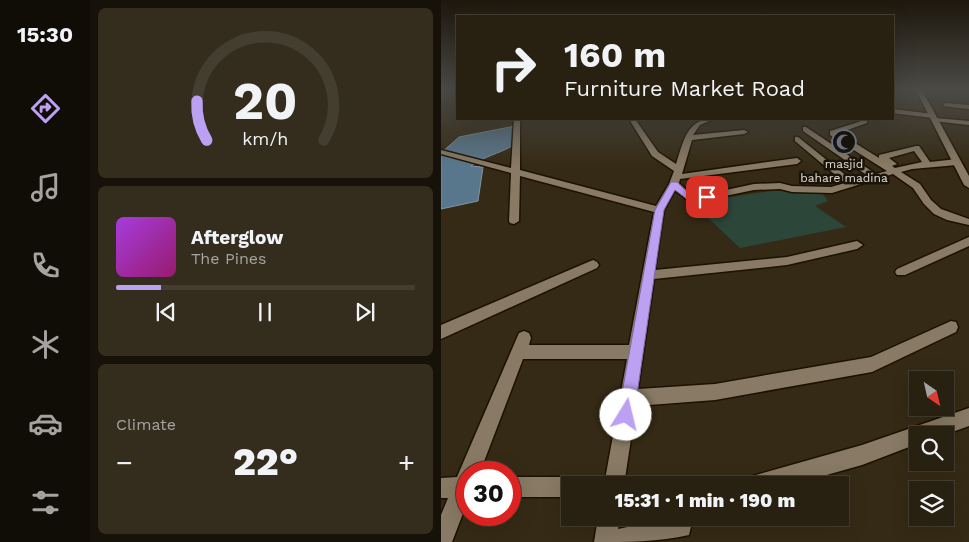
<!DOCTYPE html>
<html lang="en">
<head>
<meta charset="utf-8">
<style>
	:root { --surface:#282010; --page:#342d1e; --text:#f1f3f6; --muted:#a5a39f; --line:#443e30; --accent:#bca0f2 }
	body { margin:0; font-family:"Work Sans",sans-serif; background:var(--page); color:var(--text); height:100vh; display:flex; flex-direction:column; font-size:19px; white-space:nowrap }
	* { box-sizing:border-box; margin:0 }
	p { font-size:16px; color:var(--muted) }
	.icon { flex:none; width:28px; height:28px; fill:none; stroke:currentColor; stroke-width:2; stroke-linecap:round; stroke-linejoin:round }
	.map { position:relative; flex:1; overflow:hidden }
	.sheet { display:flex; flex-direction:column; gap:8px; padding:8px; background:#161209; width:351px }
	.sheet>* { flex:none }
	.hud { position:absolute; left:15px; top:15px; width:438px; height:105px; border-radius:0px; box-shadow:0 5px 20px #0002,0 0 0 1px var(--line); background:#282010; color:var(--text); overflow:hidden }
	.needle { width:32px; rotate:146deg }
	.fabs { position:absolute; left:468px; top:371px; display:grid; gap:10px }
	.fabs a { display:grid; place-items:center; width:45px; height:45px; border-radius:0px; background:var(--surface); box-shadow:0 5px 20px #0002,0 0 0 1px var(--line); font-size:25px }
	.speed { position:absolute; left:15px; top:461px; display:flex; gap:10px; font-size:25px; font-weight:700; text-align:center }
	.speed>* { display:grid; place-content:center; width:65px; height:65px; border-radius:50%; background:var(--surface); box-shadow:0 5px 20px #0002,0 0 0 1px var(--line); line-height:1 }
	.speed .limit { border:8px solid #d22; background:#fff; color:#111 }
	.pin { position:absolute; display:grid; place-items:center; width:42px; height:42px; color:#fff; margin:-21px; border-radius:10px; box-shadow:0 2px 8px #0006 }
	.me { position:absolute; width:55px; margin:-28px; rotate:9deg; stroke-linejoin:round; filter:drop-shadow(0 0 4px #0008) }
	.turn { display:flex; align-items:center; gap:18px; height:105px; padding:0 25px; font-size:22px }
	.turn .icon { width:65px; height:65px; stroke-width:2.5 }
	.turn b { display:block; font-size:35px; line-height:42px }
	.big { font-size:38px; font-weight:800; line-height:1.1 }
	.sheet .widget { flex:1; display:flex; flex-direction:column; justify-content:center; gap:8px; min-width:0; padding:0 18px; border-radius:8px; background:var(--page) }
	.sheet .dial { align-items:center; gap:0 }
	.dial svg { height:130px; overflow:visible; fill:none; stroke:var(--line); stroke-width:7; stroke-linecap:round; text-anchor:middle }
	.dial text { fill:var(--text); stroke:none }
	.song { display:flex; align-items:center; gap:15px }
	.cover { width:60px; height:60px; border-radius:8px; background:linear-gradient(135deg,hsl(280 70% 55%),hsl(320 70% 35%)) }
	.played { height:5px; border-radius:2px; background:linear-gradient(90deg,var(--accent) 15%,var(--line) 15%) }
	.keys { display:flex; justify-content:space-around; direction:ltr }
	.heat { display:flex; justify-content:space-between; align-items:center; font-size:28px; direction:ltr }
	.trip { position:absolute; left:120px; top:476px; width:288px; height:50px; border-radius:0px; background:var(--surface); box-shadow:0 5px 20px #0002,0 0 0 1px var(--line); font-weight:800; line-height:50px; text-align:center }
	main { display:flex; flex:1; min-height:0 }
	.tabs { display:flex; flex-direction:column; width:90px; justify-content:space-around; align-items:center; background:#100d06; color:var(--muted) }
	.tabs .icon { width:35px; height:35px }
	.tabs .active { color:var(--accent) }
	.tabs b { font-size:22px; color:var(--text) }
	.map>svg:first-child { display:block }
</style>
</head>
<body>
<main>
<nav class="tabs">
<b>15:30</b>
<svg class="icon active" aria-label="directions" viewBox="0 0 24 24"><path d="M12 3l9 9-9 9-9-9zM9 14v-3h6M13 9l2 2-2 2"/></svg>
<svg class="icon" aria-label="music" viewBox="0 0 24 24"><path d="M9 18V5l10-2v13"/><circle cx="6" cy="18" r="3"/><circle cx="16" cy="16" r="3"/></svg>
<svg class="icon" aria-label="phone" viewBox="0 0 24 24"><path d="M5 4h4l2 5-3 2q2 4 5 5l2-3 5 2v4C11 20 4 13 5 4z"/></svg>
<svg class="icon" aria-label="climate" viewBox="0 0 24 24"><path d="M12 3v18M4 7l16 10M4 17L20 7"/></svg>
<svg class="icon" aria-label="car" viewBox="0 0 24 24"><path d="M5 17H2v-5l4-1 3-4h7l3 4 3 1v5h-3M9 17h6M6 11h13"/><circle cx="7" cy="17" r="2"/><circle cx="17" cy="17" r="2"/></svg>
<svg class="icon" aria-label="filters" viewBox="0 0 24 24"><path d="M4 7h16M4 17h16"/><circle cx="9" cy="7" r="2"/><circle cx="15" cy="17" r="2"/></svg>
</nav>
<section class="sheet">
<div class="widget dial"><svg viewBox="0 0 100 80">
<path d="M14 69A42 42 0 1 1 86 69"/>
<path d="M14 69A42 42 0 0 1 8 45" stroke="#bca0f2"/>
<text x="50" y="56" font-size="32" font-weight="700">20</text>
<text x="50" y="72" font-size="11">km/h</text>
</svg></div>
<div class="widget">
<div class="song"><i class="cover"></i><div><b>Afterglow</b><p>The Pines</p></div></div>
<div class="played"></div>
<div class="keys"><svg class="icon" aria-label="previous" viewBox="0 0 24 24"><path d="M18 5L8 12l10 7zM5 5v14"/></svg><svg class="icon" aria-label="pause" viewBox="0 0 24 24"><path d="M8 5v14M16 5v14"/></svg><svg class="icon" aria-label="next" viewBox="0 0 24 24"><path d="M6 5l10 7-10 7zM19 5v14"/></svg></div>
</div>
<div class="widget"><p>Climate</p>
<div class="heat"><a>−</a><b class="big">22°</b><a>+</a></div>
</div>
</section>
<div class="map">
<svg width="528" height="542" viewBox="0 0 528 542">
	<rect width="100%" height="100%" fill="#352a15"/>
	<polygon fill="#2c4739" points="343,189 381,193 387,201 374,206 405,227 299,248 251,203"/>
	<path fill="#59778c" stroke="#8294a0" d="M74 126 71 136 74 139 71 146C57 154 44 156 30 166L42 167 37 201 0 209V153L18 137Z"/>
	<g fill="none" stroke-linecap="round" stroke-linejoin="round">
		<g stroke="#1d1201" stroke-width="3">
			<g id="minor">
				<polygon points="504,103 528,105 528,109 502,106"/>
				<polygon points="451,109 492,114 495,116 492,118 451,113"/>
				<polygon points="494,118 528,121 528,125 492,121 491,120"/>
				<path d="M73 119H79V170L215 206 228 184 233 171 211 156 188 119H194L217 152 235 164C242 143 246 117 273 119L259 125 252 135 303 130 307 132 303 134 251 140 241 174 356 158 360 161 356 164 239 179 238 183 252 197 313 184 339 183 351 186 390 187 404 183 354 141V137H357L412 181 427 176 362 131V127H365L435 174 446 171 389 135V131L424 120 426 121V123L398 133 438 158V155L475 146H478L489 162 516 159 520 162 516 165 471 169 460 172 479 184 490 200 500 209 528 219V225L506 220 493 214 483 204 472 188 452 174 391 193 351 192 339 189 313 190 250 203 234 190 223 210 214 270 346 257 416 241 422 245 416 249 346 265 213 279 197 389 274 384 430 357 510 321 515 322 517 327 515 332 431 372 274 400 195 406 183 485H163L186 359H82L39 472H26V503L11 542H0V515L7 498H0V478L16 477 78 333 83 331 88 333 90 338 88 345H188L213 212 79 176 78 221 73 224 69 223 68 221 70 173 0 154V150L70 168ZM473 151 481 162 454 168 451 166 456 164 448 158Z"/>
				<polygon points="528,237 528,246 464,275 456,275 454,272 456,269"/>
				<polygon points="152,260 156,262 158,265 156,268 0,339 0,325"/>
				<polygon points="528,408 528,426 503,435 476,435 476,444 421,465 350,485 305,485 308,478 315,475 421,445"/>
				<polygon points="69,477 129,477 136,480 138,485 129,485 129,497 69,497"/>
				<path d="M157 518H179L177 529 230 518H252L248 535C219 542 184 542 153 542Z"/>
			</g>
		</g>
		<g stroke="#1d1201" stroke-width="3">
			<polygon id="tertiary" points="475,90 481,90 528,176 528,188 523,185"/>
		</g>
		<use href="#minor" fill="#887a64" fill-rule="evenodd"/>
		<use href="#tertiary" fill="#887a64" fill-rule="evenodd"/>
	</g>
	<linearGradient id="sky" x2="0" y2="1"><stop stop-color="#1d170c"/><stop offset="0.54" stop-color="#4b4a46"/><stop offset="1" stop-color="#4b4a46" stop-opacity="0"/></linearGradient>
	<rect width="528" height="166" fill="url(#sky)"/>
	<polygon fill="#bca0f2" stroke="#7a689d" points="230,182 236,182 252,197 266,194 270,197 250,202 234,190 223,210 193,415 190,421 185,423 179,421 177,415 214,210"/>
	<defs>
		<g id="mosque-ring" transform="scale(1.25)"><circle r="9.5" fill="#18130b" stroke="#6b7280" stroke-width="1.5"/><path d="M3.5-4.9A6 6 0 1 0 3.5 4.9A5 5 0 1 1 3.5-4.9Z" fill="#6b7280"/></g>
	</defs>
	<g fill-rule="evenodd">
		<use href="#mosque-ring" x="403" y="142"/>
	</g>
	<g text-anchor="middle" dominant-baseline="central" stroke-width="5" stroke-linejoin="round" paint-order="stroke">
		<g font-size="12" fill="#e1d9cd" stroke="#18130b">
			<text x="403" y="164">masjid<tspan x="403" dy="14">bahare madina</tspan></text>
		</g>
	</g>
</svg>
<div class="fabs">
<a><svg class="needle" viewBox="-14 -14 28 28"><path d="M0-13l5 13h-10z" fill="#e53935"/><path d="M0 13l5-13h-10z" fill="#a5a39f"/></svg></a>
<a><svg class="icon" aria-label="search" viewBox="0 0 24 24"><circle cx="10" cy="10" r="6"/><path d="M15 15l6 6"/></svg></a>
<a><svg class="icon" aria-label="layers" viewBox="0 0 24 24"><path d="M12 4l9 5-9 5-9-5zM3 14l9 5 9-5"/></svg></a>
</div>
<div class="speed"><div class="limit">30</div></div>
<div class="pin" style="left:266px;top:197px;background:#d93025"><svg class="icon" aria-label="arrive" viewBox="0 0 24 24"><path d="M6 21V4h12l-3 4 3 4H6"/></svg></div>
<svg class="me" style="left:185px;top:415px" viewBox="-20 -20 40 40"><circle r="19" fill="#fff"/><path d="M0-13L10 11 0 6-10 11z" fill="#bca0f2"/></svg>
<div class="trip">15:31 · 1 min · 190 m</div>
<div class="hud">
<div class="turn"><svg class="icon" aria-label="right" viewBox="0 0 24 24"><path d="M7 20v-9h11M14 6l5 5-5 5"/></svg><div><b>160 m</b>Furniture Market Road</div></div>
</div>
</div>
</main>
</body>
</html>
